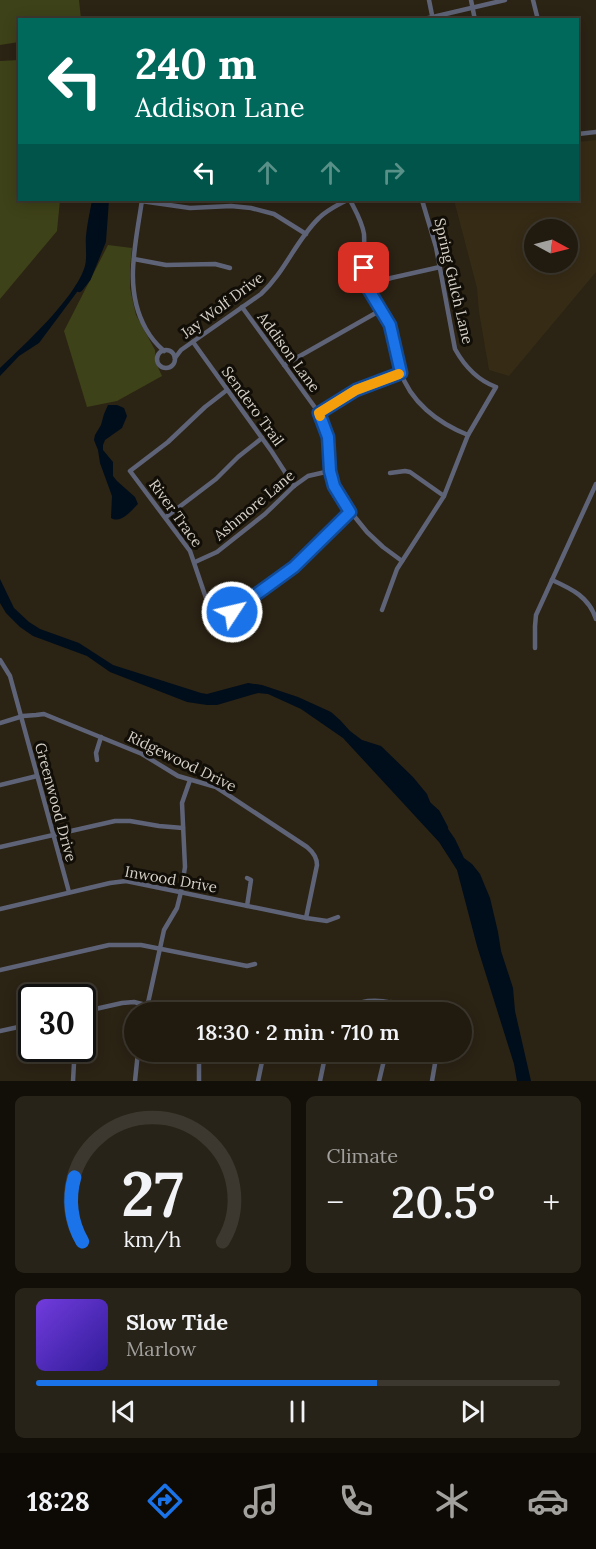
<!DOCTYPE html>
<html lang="en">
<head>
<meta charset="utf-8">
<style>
	:root { --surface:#201a0f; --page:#282318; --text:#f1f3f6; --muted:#a2a19e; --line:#3d382f; --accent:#1a73e8 }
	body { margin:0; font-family:Lora,serif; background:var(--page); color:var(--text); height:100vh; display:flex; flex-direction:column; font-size:22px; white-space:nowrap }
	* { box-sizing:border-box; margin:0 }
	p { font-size:20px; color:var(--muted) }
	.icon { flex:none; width:33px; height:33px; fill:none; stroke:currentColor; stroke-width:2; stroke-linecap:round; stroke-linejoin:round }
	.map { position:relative; height:1081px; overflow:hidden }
	.side { display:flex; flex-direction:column; gap:15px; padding:15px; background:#120e08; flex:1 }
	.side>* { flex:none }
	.hud { position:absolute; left:18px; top:18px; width:561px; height:183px; border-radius:0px; box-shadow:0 3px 15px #0003,0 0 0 2px var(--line); background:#00695c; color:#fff; overflow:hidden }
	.needle { width:39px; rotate:97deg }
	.controls { position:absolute; left:524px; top:219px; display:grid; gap:12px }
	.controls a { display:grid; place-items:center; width:54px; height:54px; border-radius:50%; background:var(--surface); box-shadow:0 3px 15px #0003,0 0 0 2px var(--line); font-size:30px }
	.speed { position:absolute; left:18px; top:984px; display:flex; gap:12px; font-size:30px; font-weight:700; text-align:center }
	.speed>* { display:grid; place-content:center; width:78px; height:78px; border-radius:50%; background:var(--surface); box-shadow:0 3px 15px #0003,0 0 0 2px var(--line); line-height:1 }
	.speed .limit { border:3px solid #111; border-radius:9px; background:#fff; color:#111 }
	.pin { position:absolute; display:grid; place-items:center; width:51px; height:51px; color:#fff; margin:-26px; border-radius:12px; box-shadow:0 3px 9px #0006 }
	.me { position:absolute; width:66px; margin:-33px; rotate:55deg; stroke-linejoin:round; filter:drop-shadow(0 0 4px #0008) }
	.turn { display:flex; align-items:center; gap:21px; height:126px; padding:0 18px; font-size:27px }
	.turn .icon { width:78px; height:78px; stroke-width:2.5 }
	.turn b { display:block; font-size:42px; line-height:51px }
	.lanes { display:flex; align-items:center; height:57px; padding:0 18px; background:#0003; justify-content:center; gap:30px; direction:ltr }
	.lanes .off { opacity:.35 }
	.big { font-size:45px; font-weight:600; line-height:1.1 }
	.side .card { flex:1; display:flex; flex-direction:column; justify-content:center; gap:9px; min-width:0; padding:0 21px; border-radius:9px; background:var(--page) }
	.side .dial { align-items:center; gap:0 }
	.dial svg { height:156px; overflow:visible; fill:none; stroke:var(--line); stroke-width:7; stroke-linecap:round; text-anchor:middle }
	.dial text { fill:var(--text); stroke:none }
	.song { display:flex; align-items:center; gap:18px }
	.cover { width:72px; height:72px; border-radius:9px; background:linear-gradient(135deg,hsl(260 70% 55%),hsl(250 70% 35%)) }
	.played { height:6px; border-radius:3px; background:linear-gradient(90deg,var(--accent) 65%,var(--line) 65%) }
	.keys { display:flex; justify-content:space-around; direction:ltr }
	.heat { display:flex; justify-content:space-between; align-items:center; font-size:33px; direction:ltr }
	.side .tiles { flex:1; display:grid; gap:15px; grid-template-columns:1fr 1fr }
	.card:last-child { grid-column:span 2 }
	.trip { position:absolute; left:124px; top:1002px; width:348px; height:60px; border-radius:30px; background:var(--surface); box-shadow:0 3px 15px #0003,0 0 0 2px var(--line); font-weight:600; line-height:60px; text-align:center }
	.menu { display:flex; height:96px; justify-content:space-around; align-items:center; background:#0d0a06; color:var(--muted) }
	.menu .icon { width:42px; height:42px }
	.menu .active { color:var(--accent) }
	.menu b { font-size:27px; color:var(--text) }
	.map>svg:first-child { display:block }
</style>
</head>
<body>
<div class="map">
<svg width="596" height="1081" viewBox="0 0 596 1081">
	<rect width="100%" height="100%" fill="#2b2314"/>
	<path fill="#362b15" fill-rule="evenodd" d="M596 140V272L509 376 489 370 479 312 477 288 454 200H578V142ZM534 230H567V262H534Z"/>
	<g fill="#3e4218">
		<polygon points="0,0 79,0 81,19 20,20 19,42 0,45"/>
		<polygon points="19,60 20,200 60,200 57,231 0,299 0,61"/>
		<polygon points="108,245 132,248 130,268 130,288 133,302 136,315 155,350 156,363 162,376 117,401 87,407 64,331"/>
	</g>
	<g fill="#000d1b">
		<path d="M92 200H104L99 243 93 265 89 274 77 292 39 343 19 356 0 376V368C25 344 73 300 84 269 88 258 85 247 86 236 87 224 90 212 92 200Z"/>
		<path d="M108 405H117L124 408 127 416 122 428 105 440 103 445V450L113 462V476L117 481 135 497 138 504C131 511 121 524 111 518L112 496 100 463 98 450 94 440 95 435 101 425 104 414Z"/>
		<polygon points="0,579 14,608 29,622 40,629 79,643 113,665 201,693 207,694 248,683 262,685 298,697 331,712 340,720 350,731 362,740 381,746 413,777 427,794 435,815 446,826 455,839 464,858 472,864 480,874 490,898 498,932 501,951 513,988 515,1011 531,1081 517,1081 514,1064 477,946 457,870 439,842 343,738 301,709 268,694 258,693 217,705 207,705 187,702 110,672 87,656 33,636 20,627 6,613 0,603"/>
	</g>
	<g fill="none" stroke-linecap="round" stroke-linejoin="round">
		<g stroke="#000d1b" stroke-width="8">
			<polyline points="79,288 87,278 102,241 105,200"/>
			<polyline points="426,804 436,813 444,828"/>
		</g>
		<g stroke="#5e6377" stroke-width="4.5">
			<polyline points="429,0 433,20"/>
			<polyline points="471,0 475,20"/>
			<polyline points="533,0 538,20"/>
			<polyline points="420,20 505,0"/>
			<polyline points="578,134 596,132"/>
			<path d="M142 200C136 243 123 289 146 329 151 338 156 344 164 351"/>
			<path d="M350 200C355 210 362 221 364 234 365 249 362 265 366 280 370 297 383 309 390 325 396 339 396 355 400 370 410 402 438 423 468 435"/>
			<polyline points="141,201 190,208 231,206 251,208 274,214 306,234"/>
			<polyline points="134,259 166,265 215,264 230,268"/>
			<polyline points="368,286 391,278 440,267"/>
			<polyline points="242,307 319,413 328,437 330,471 334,486 339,495 350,511 367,532 383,547 402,561"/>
			<polyline points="193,342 272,452 294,486"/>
			<circle cx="166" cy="359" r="9"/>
			<path d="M175 358 181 350 261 294C285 272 296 240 319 218 327 210 338 205 347 200"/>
			<polyline points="284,365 381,310"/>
			<path d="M227 390 205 407 168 442 130 471 190 551 207 601C213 613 224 616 236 611L294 567 350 511"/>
			<polyline points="319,413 356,390 401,373"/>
			<polyline points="390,473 405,471 410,472 444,496"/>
			<polyline points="166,517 216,479 238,457 262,438"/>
			<polyline points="195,562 217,552 265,514 294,486 308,476 330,471"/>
			<path d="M552 580C572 589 589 597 596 619"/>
			<path d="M382 610 397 569 444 496 468 435 496 387C477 380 465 367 455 349L436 247 422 200"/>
			<polyline points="535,648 535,626 536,615 596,484"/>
			<polyline points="0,660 10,676 69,892"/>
			<path d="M0 723 23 716 36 715 44 714 61 721 142 754 178 776 216 787 307 847C313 852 317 857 317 865L306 918"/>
			<polyline points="97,760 96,753 101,737"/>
			<polyline points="0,785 37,776"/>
			<polyline points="0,847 115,821 130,821 159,826 183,828"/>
			<polyline points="247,906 251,880 247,878"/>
			<polyline points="0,909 110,883 126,881 306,918 327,921 338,917"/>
			<polyline points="0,970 109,945 141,945 247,966 255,964"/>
			<polyline points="82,1012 122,1003 134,1002 142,1004 147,1007 171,1012"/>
			<polyline points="146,1012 164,930 177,908 181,892 185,867 182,803 190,780"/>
			<path d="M314 1012 368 1001C384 1000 397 1002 410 1012"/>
			<polyline points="390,1012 391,1002"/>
			<polyline points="82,1017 82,1031"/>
			<polyline points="0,1031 32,1024"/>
			<polyline points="73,1081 74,1063 79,1048"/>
			<polyline points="135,1081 138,1052"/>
			<polyline points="199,1081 199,1062 201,1052"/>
			<polyline points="258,1081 264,1052"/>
			<polyline points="320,1081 326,1052"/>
			<polyline points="379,1081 386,1052"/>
			<polyline points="432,1081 437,1052"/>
		</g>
	</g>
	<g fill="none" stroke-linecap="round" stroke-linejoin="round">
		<g stroke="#114b97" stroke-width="15">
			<polyline id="route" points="232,612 294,567 350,512 334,486 330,471 328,437 319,413 356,390 401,373 390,325 369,290 364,268"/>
		</g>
		<use href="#route" stroke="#1a73e8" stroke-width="10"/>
		<polyline stroke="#f59e0b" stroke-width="10" points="320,416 319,413 356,390 399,374"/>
	</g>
	<g text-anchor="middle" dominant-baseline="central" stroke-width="6" stroke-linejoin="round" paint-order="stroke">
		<g font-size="15" fill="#d6d1c8" stroke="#110d07">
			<text transform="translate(454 281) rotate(77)">Spring Gulch Lane</text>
			<text transform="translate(222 305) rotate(-37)">Jay Wolf Drive</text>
			<text transform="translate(289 352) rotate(54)">Addison Lane</text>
			<text transform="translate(253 406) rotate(54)">Sendero Trail</text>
			<text transform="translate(254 505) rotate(-40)">Ashmore Lane</text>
			<text transform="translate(176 513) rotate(54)">River Trace</text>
			<text transform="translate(182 761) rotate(26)">Ridgewood Drive</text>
			<text transform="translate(56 802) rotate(75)">Greenwood Drive</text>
			<text transform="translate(171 879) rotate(10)">Inwood Drive</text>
		</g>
	</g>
</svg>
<div class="controls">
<a><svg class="needle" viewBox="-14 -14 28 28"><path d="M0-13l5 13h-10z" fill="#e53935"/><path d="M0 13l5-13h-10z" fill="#a2a19e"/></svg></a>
</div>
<div class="speed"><div class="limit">30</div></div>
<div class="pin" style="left:364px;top:268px;background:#d93025"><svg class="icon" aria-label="arrive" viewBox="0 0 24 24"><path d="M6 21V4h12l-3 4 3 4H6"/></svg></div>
<svg class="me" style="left:232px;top:612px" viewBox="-20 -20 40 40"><circle r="17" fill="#1a73e8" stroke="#fff" stroke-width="3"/><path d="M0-11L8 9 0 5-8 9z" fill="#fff"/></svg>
<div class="trip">18:30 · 2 min · 710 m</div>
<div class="hud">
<div class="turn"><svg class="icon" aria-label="left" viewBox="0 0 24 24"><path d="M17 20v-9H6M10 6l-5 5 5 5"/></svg><div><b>240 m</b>Addison Lane</div></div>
<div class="lanes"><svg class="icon" aria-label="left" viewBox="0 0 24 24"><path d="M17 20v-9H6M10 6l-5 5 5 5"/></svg><svg class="icon off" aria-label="ahead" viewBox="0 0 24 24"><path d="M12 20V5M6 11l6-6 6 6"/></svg><svg class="icon off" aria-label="ahead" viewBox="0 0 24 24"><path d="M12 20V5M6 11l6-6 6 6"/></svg><svg class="icon off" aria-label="right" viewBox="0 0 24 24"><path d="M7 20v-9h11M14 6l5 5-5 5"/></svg></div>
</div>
</div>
<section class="side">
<div class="tiles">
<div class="card dial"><svg viewBox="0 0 100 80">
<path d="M14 69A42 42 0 1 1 86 69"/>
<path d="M14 69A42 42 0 0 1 10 36" stroke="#1a73e8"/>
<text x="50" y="56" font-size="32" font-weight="700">27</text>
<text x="50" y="72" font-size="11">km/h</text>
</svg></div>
<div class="card"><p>Climate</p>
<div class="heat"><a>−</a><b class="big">20.5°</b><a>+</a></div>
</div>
<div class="card">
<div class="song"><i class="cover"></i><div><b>Slow Tide</b><p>Marlow</p></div></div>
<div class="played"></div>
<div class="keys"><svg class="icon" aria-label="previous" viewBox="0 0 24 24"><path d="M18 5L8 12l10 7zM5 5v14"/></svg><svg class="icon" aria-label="pause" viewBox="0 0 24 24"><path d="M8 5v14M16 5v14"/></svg><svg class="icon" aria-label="next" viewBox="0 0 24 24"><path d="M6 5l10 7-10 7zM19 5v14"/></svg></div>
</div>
</div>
</section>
<nav class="menu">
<b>18:28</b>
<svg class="icon active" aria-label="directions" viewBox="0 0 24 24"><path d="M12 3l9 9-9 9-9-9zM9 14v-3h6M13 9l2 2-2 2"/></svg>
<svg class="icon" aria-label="music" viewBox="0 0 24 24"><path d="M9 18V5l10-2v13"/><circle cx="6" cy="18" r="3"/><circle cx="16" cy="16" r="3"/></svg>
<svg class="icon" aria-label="phone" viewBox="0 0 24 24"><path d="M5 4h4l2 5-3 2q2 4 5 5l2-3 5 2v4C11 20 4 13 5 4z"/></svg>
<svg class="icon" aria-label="climate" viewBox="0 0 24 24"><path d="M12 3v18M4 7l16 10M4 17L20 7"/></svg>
<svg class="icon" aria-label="car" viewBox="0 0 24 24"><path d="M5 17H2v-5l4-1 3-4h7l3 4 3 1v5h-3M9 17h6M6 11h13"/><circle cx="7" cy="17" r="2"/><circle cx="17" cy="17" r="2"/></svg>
</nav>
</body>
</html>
